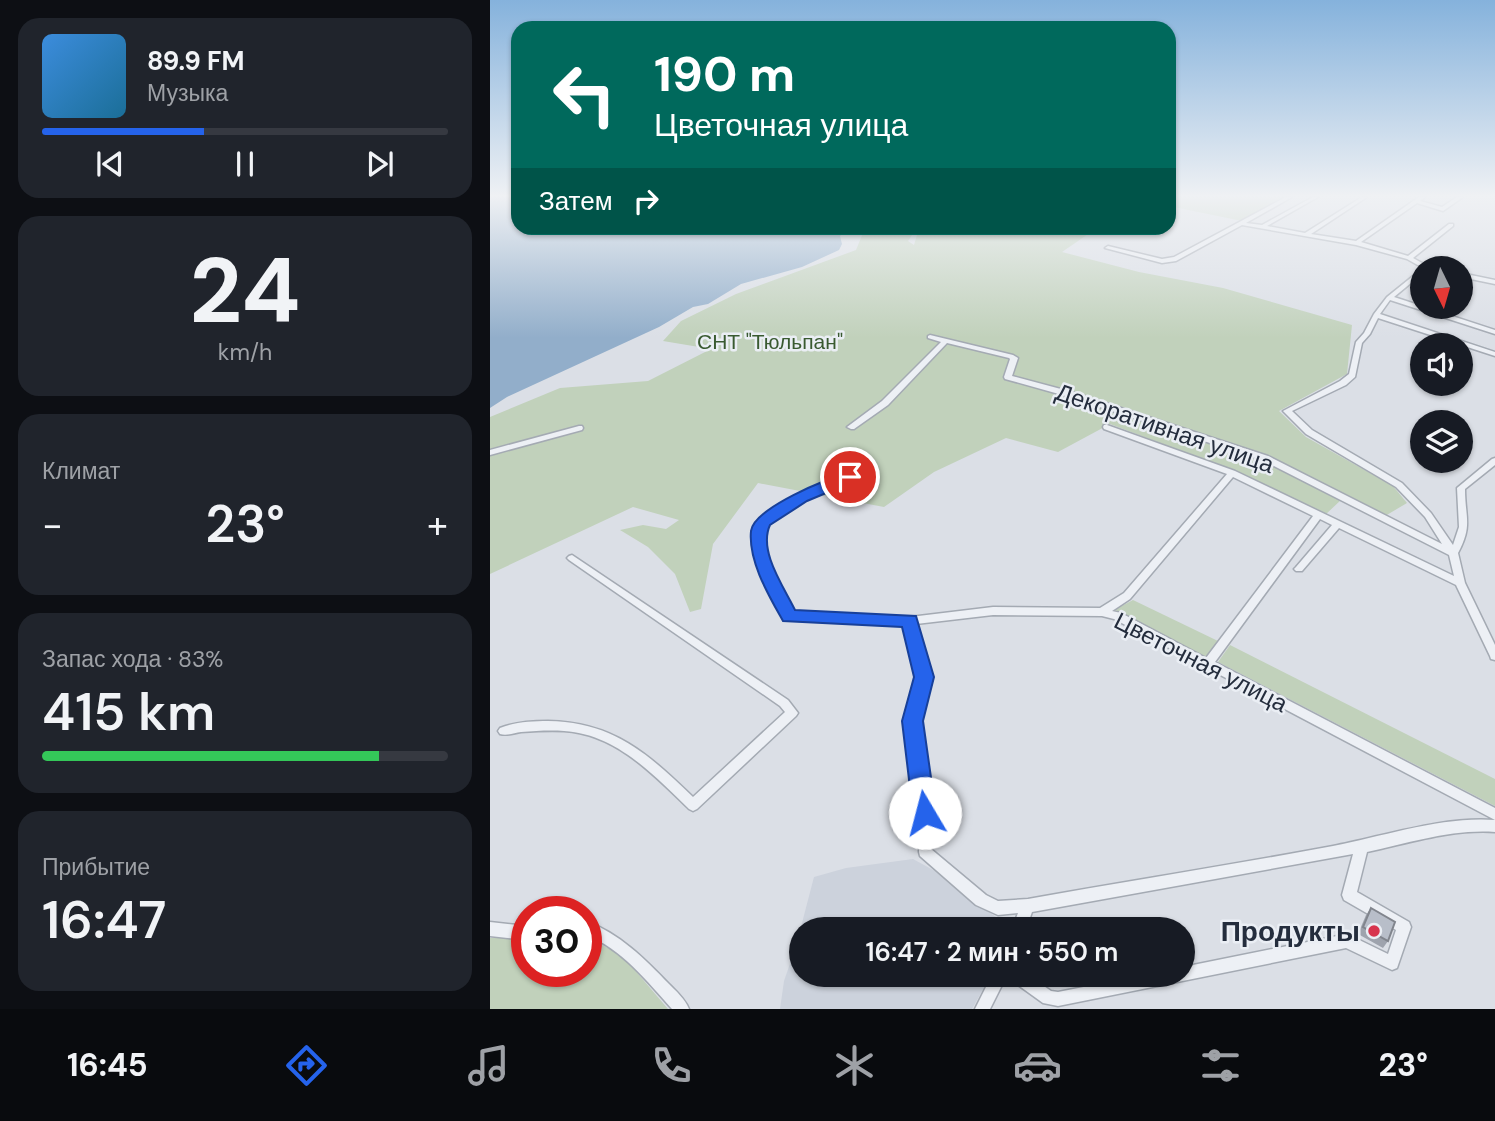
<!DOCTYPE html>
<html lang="ru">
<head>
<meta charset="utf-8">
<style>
	:root { --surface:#171b24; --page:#20242c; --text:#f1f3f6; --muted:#9ea1a6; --line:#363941; --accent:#2563eb }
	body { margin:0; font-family:"DM Sans",sans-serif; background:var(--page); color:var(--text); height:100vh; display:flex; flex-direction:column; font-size:26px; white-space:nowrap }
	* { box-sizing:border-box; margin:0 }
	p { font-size:23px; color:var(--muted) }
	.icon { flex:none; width:38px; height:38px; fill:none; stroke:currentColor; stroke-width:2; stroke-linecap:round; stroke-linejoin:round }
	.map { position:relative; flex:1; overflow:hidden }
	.sheet { display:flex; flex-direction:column; gap:18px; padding:18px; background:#0d0f14; width:490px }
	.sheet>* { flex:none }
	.top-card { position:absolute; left:21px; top:21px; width:665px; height:214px; border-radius:21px; box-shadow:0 2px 5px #0004; background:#00695c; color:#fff; overflow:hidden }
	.needle { width:46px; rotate:175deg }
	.fabs { position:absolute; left:920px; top:256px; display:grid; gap:14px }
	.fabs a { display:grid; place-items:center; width:63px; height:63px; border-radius:50%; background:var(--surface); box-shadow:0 2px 5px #0004; font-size:35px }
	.speed { position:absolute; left:21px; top:896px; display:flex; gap:14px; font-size:35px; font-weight:700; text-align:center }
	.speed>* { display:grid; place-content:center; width:91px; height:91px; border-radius:50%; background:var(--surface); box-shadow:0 2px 5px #0004; line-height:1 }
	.speed .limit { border:10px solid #d22; background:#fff; color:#111 }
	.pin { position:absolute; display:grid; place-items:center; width:60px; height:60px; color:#fff; margin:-30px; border:4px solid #fff; border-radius:50%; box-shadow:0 2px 7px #0007 }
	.me { position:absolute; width:77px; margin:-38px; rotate:352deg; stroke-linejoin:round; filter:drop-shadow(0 0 5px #0008) }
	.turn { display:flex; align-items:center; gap:24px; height:147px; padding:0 28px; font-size:32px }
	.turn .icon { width:91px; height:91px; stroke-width:2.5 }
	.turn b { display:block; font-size:49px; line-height:60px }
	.then { display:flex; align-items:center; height:66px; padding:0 28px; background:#0003; gap:14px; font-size:26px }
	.big { font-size:52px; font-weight:600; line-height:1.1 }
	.sheet .card { flex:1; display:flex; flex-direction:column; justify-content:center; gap:10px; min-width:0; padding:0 24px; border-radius:21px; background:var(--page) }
	.sheet .dial { align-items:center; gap:0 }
	.dial b { font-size:91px; line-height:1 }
	.song { display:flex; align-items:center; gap:21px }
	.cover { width:84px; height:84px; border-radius:10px; background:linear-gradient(135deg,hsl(210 70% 55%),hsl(200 70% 35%)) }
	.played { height:7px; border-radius:4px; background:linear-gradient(90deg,var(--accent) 40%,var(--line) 40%) }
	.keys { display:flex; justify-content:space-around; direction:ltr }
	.heat { display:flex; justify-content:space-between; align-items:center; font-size:38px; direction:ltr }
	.charge { height:10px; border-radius:5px; background:linear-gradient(90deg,#34c759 83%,var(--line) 0) }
	.trip { position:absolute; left:299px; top:917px; width:406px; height:70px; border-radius:35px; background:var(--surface); box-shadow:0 2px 5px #0004; font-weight:600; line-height:70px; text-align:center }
	.tab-bar { display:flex; height:112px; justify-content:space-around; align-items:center; background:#090b0e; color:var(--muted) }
	.tab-bar .icon { width:49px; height:49px }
	.tab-bar .selected { color:var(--accent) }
	.tab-bar b { font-size:32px; color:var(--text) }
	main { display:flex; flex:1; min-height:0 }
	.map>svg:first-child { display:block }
</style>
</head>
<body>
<main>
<section class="sheet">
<div class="card">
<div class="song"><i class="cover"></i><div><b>89.9 FM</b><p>Музыка</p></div></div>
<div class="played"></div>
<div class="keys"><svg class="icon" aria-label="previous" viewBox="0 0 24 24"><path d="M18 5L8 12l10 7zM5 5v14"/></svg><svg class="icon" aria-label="pause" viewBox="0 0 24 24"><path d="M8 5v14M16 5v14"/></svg><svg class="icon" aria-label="next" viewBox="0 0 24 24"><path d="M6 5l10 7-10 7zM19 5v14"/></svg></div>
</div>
<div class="card dial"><b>24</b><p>km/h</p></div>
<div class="card"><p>Климат</p>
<div class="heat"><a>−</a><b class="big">23°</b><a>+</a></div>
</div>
<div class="card"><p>Запас хода · 83%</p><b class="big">415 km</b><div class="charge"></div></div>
<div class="card"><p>Прибытие</p><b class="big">16:47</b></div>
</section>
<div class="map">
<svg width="1005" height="1009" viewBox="0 0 1005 1009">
	<rect width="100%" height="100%" fill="#dbdfe6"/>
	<polygon fill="#ccd2dc" points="423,859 445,871 515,924 513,929 312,929 312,975 501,975 482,1009 290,1009 294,981 306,946 324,877 356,868"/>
	<g fill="#c1d1bb">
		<polygon points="679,197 795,197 752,221 679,206"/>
		<polygon points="378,228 427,228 418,241 424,245 427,235 457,228 607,228 572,252 649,272 733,288 862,325 857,374 789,411 816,437 903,486 917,503 890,519 851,500 835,515 752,474 620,424 568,452 516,438 444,472 394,507 268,483 223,544 211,609 200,612 185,574 158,547 130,530 153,525 176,529 189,520 143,507 0,574 0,417 70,388 158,381 221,349 173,341 191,321 246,294 366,250 373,233"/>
		<polygon points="643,600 728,641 716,657 624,610"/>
		<polygon points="740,645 1005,779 1005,806 728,662"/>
		<polygon points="96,937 132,955 178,1009 0,1009 0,938 37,938 37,971 96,971"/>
	</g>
	<polygon fill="#92aeca" points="0,197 28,197 28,228 358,228 350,236 352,244 349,250 312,267 251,284 218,304 203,307 169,327 17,397 0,408"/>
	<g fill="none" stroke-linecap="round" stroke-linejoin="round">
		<g stroke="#a4aab3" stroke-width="3">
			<g id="minor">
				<polygon points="796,197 802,197 756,223 772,225 823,197 828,197 777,226 815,233 872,197 877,197 821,234 866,241 929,197 935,197 930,201 952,207 967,197 973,197 953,211 927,203 871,242 918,256 959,224 963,224 963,226 923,258 941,268 933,268 917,259 866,245 752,225 686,261 672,263 615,248 618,246 672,259 684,257"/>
				<path d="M933 268V273L904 297 1005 330V334L900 300 890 314 1005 352V356L888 318 880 334 872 343 865 377 856 385 802 411 822 430 912 483 941 513 963 545 969 527 967 488 1002 459 1005 458V465L975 489C975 518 983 525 968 553L975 583 1005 645V660L1001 659 1000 656 966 585 849 528 812 571H806L804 569 806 567 842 525 830 519 725 662 1005 808V820L624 619 612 616 503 615 426 624 439 677 428 721 441 813V849L496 895 508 901 538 899C639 881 741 865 843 846 894 836 953 816 1005 820V832C961 829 920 843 877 852L867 892 919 922 921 927 907 968 902 970 856 948 568 1006 553 1003 521 980 519 975H538L561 991 568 992 655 975H693V967L857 934 898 954 906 930 854 900 852 895 863 854 542 912 536 929H522L528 913 508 915 486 905 430 856 429 852V813L416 721 429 677 416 625 295 620 269 565 264 529 270 519 308 496 357 475 360 474 364 477 363 479 314 500 277 523 274 529 279 565 302 613 420 617 503 607 610 608 634 593 737 474 614 429 613 427 614 425H617L745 471 964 576 959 555 772 460 576 396 515 379 514 377 520 359 519 358 457 343 398 405 364 429H361L357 427 392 401 451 342 438 338V336L440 335 523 355 528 358 522 376 582 392 778 456 952 544 935 517 906 487 816 434 793 411 850 381 859 374 866 342 874 333 884 314 897 297ZM743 477 823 516 716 658 631 613 622 611 640 599Z"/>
				<polygon points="971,273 1005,280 1005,284 971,277"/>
				<polygon points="89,426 92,426 93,428 92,430 0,455 0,450"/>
				<path d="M82 555 298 700 308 713 306 716 207 809 203 811 199 809C164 775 126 734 74 731 60 730 45 731 31 732 24 733 17 736 10 734L8 731 10 728C25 722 42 721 58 721 124 722 158 754 203 797L295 712 290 706 79 560 77 558 79 556Z"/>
				<path d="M96 921C130 934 154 958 179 984 186 991 195 999 199 1009H182C158 982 131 948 96 935Z"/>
				<polygon points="0,922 37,926 37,940 0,936"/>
				<polygon points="502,975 517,975 500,1009 485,1009"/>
			</g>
		</g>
		<use href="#minor" fill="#edf0f5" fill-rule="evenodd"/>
	</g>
	<polygon fill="#9ea3ad" points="881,908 898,941 893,948 868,934 876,915"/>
	<polygon fill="#b8bec9" stroke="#81858d" stroke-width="2" points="881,908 905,922 898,941 873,927"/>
	<linearGradient id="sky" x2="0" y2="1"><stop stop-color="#85b2dc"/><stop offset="0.58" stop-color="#eff1f4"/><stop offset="1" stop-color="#eff1f4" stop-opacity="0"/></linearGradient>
	<rect width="1005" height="338" fill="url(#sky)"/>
	<path fill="#2563eb" stroke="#184099" stroke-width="2" d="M360 472 367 477 365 481 317 501 280 525C268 551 294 587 305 610L426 616 444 677 433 721 446 813 443 821 435 824 427 821 423 813 412 721 424 677 412 627 293 621C279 596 258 561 261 531 264 508 338 478 360 472Z"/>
	<circle fill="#d7344e" stroke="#eaeef4" stroke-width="2.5" cx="884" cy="931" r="7"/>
	<g text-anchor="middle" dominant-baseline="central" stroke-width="5" stroke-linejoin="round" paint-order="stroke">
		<g font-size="21" fill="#395a30" stroke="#eaeef4">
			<text x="280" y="342">СНТ "Тюльпан"</text>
		</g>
		<g font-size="24" fill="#242d3d" stroke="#eaeef4">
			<text transform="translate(675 428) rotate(19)">Декоративная улица</text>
			<text transform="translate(711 662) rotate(27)">Цветочная улица</text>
		</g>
		<g font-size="28" font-weight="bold" fill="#242d3d" stroke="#eaeef4" text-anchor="end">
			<text x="870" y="931">Продукты</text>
		</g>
	</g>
</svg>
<div class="fabs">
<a><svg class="needle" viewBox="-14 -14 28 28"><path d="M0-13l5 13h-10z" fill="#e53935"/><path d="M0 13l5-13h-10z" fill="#9ea1a6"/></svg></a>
<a><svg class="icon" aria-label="sound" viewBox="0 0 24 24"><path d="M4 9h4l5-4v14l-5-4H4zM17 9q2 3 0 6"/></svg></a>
<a><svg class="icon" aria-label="layers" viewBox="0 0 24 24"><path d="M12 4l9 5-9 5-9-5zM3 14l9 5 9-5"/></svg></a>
</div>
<div class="speed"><div class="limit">30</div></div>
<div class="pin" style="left:360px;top:477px;background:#d93025"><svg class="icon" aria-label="arrive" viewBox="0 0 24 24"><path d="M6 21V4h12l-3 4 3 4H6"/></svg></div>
<svg class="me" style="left:435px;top:813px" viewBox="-20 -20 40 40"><circle r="19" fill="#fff"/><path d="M0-13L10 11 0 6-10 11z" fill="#2563eb"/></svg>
<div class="trip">16:47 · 2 мин · 550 m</div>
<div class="top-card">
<div class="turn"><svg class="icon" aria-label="left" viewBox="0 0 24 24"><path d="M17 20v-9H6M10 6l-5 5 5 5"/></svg><div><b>190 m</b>Цветочная улица</div></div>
<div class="then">Затем<svg class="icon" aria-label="right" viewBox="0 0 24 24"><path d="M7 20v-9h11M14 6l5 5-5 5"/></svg></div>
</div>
</div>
</main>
<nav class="tab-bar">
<b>16:45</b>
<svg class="icon selected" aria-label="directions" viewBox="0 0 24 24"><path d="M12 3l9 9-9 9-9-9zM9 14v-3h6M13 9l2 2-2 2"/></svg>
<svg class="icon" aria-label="music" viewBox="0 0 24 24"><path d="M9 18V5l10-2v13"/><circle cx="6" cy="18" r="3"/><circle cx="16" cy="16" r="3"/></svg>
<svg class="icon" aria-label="phone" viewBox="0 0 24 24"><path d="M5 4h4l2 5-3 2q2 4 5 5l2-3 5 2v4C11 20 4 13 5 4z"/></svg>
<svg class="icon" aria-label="climate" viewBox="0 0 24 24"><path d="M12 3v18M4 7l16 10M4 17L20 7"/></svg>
<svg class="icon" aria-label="car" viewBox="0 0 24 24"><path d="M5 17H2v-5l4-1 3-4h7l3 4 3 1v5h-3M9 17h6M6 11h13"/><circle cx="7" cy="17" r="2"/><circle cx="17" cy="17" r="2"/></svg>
<svg class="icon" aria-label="filters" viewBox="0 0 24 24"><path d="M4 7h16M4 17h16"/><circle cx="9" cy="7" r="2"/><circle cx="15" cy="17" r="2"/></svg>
<b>23°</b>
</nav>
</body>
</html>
